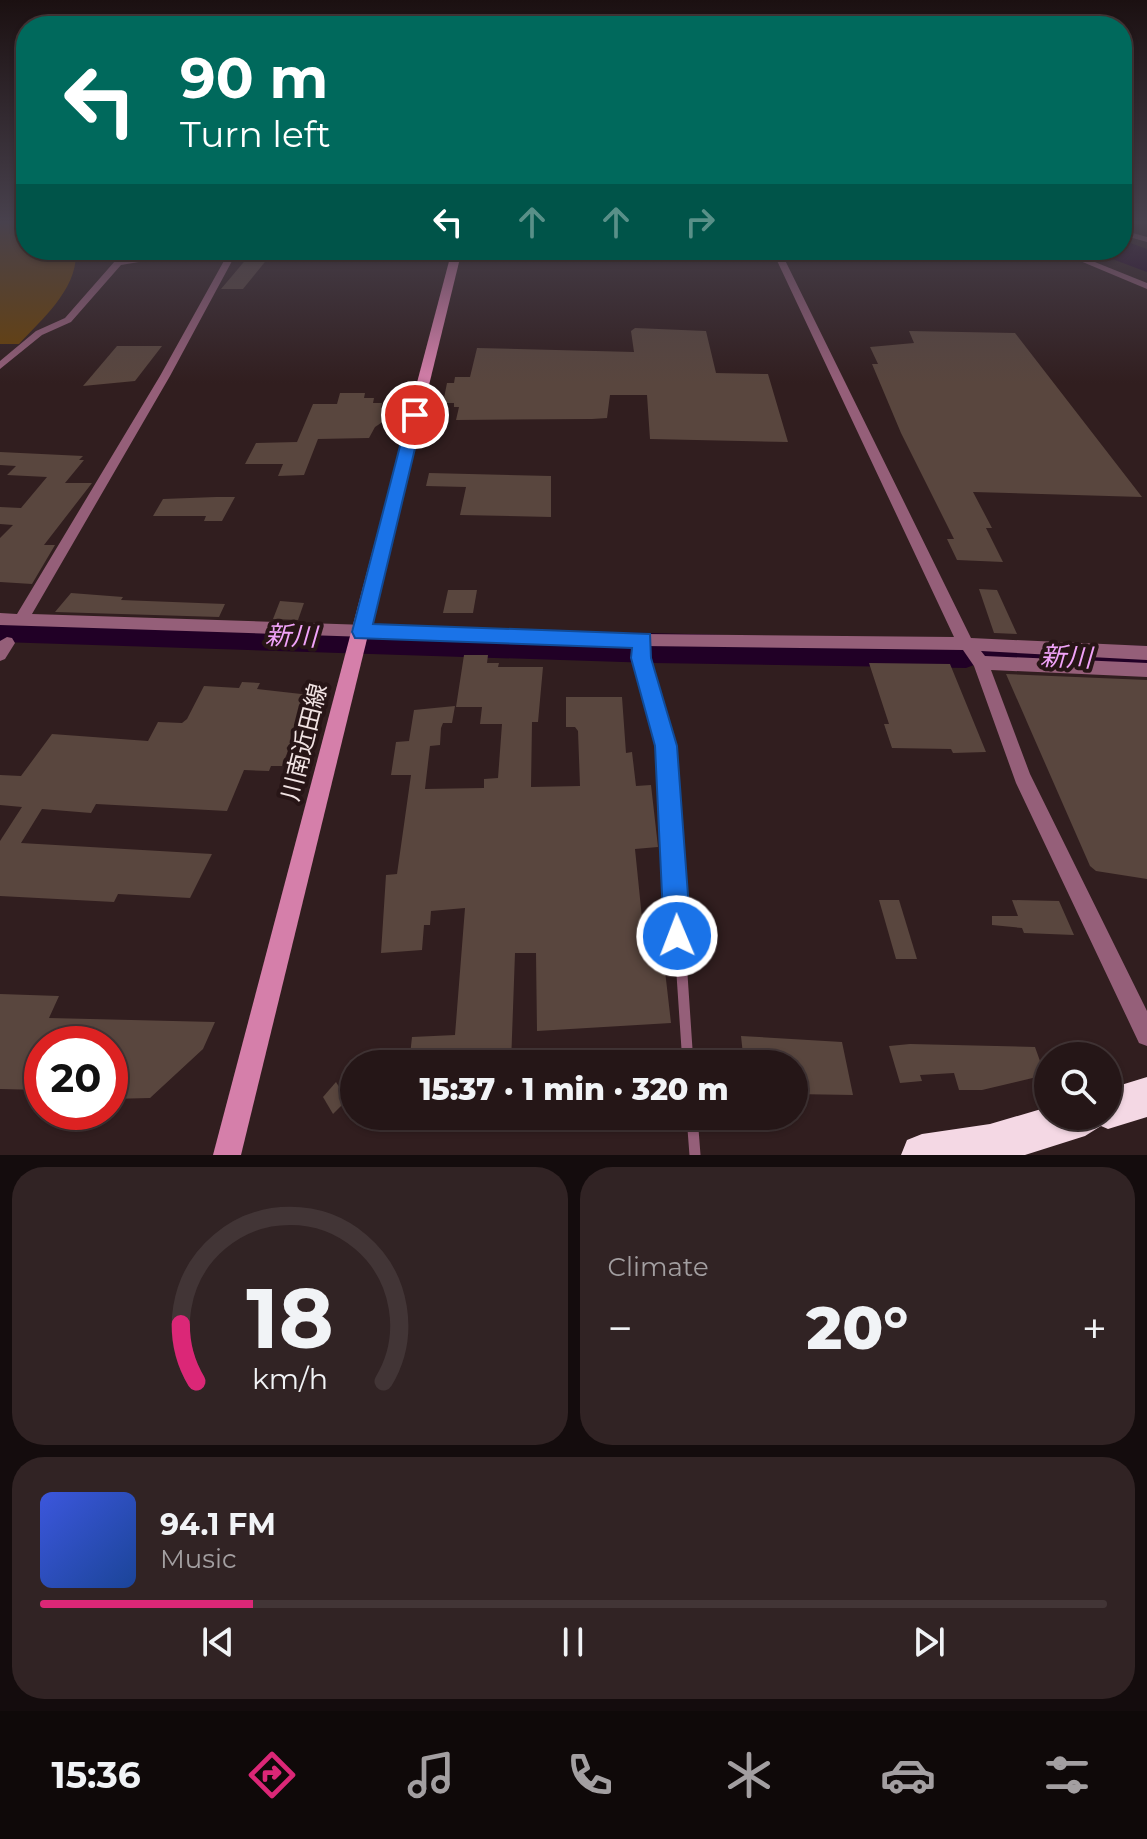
<!DOCTYPE html>
<html lang="en">
<head>
<meta charset="utf-8">
<style>
	:root { --surface:#251617; --page:#312324; --text:#f1f3f6; --muted:#a39fa1; --line:#423536; --accent:#db2777 }
	body { margin:0; font-family:Montserrat,"Noto Sans JP",sans-serif; background:var(--page); color:var(--text); height:100vh; display:flex; flex-direction:column; font-size:30px; white-space:nowrap }
	* { box-sizing:border-box; margin:0 }
	p { font-size:26px; color:var(--muted) }
	.icon { flex:none; width:44px; height:44px; fill:none; stroke:currentColor; stroke-width:2; stroke-linecap:round; stroke-linejoin:round }
	.map { position:relative; height:1155px; overflow:hidden }
	.details { display:flex; flex-direction:column; gap:12px; padding:12px; background:#140c0d; flex:1 }
	.details>* { flex:none }
	.top-card { position:absolute; left:16px; top:16px; width:1116px; height:244px; border-radius:32px; box-shadow:0 2px 6px #0004,0 0 0 2px var(--line); background:#00695c; color:#fff; overflow:hidden }
	.tools { position:absolute; left:1034px; top:1042px; display:grid; gap:16px }
	.tools a { display:grid; place-items:center; width:88px; height:88px; border-radius:50%; background:var(--surface); box-shadow:0 2px 6px #0004,0 0 0 2px var(--line); font-size:40px }
	.speed { position:absolute; left:24px; top:1026px; display:flex; gap:16px; font-size:40px; font-weight:700; text-align:center }
	.speed>* { display:grid; place-content:center; width:104px; height:104px; border-radius:50%; background:var(--surface); box-shadow:0 2px 6px #0004,0 0 0 2px var(--line); line-height:1 }
	.speed .limit { border:12px solid #d22; background:#fff; color:#111 }
	.pin { position:absolute; display:grid; place-items:center; width:68px; height:68px; color:#fff; margin:-34px; border:4px solid #fff; border-radius:50%; box-shadow:0 2px 8px #0007 }
	.me { position:absolute; width:88px; margin:-44px; rotate:359deg; stroke-linejoin:round; filter:drop-shadow(0 0 6px #0008) }
	.turn { display:flex; align-items:center; gap:28px; height:168px; padding:0 32px; font-size:36px }
	.turn .icon { width:104px; height:104px; stroke-width:2.5 }
	.turn b { display:block; font-size:56px; line-height:68px }
	.lanes { display:flex; align-items:center; height:76px; padding:0 32px; background:#0003; justify-content:center; gap:40px; direction:ltr }
	.lanes .off { opacity:.35 }
	.big { font-size:60px; font-weight:800; line-height:1.1 }
	.details .tile { flex:1; display:flex; flex-direction:column; justify-content:center; gap:12px; min-width:0; padding:0 28px; border-radius:32px; background:var(--page) }
	.details .dial { align-items:center; gap:0 }
	.dial svg { height:208px; overflow:visible; fill:none; stroke:var(--line); stroke-width:7; stroke-linecap:round; text-anchor:middle }
	.dial text { fill:var(--text); stroke:none }
	.song { display:flex; align-items:center; gap:24px }
	.cover { width:96px; height:96px; border-radius:12px; background:linear-gradient(135deg,hsl(230 70% 55%),hsl(220 70% 35%)) }
	.played { height:8px; border-radius:4px; background:linear-gradient(90deg,var(--accent) 20%,var(--line) 20%) }
	.keys { display:flex; justify-content:space-around; direction:ltr }
	.heat { display:flex; justify-content:space-between; align-items:center; font-size:44px; direction:ltr }
	.details .tiles { flex:1; display:grid; gap:12px; grid-template-columns:1fr 1fr }
	.tile:last-child { grid-column:span 2 }
	.trip { position:absolute; left:340px; top:1050px; width:468px; height:80px; border-radius:40px; background:var(--surface); box-shadow:0 2px 6px #0004,0 0 0 2px var(--line); font-weight:800; line-height:80px; text-align:center }
	.tabs { display:flex; height:128px; justify-content:space-around; align-items:center; background:#0f0909; color:var(--muted) }
	.tabs .icon { width:56px; height:56px }
	.tabs .active { color:var(--accent) }
	.tabs b { font-size:36px; color:var(--text) }
	.map>svg:first-child { display:block }
</style>
</head>
<body>
<div class="map">
<svg width="1147" height="1155" viewBox="0 0 1147 1155">
	<rect width="100%" height="100%" fill="#311e1f"/>
	<path fill="#6a4106" d="M0 222H26V250H76C78 289 43 318 19 344H0Z"/>
	<polygon fill="#210026" points="1122,240 1147,249 1147,272 1088,250 1122,250"/>
	<g fill="none" stroke-linecap="round" stroke-linejoin="round">
		<polygon fill="#210026" fill-rule="evenodd" points="0,616 1147,646 1147,674 985,669 974,665 966,668 653,663 0,642"/>
	</g>
	<g fill="#59463e">
		<polygon points="248,257 269,257 243,289 221,289"/>
		<polygon points="635,328 706,331 716,373 768,374 788,442 650,439 647,395 610,395 607,418 592,419 456,420 459,407 454,407 454,403 443,403 447,383 454,383 455,377 470,377 477,348 634,352 631,331"/>
		<polygon points="909,331 1015,333 1142,497 973,492 992,528 986,528 1003,562 957,560 947,539 954,539 901,433 872,364 878,364 870,347 914,343"/>
		<polygon points="117,346 162,346 135,381 83,386"/>
		<polygon points="340,393 365,393 364,398 374,398 373,403 382,403 381,408 393,415 375,427 369,438 318,439 304,475 278,476 283,464 245,464 256,443 297,442 313,404 337,404"/>
		<polygon points="0,452 83,456 79,460 84,460 65,483 92,483 44,545 55,545 32,584 0,582 0,538 13,525 0,524 0,507 21,508 47,477 7,475 16,466 0,465"/>
		<polygon points="429,473 551,476 551,517 460,515 466,487 426,486"/>
		<polygon points="216,497 235,497 222,521 204,521 206,516 153,516 163,499"/>
		<polygon points="979,589 997,590 1017,634 994,633"/>
		<polygon points="477,590 473,613 443,613 448,590"/>
		<polygon points="71,593 123,597 121,600 225,604 219,617 55,612"/>
		<polygon points="280,601 304,603 298,620 273,619"/>
		<polygon points="464,655 488,655 487,663 499,663 498,667 543,667 538,722 532,722 531,787 580,786 578,731 575,727 566,727 566,697 622,697 626,753 632,752 636,786 651,785 658,847 635,849 643,928 660,927 671,1023 537,1031 536,953 515,953 511,1064 409,1064 412,1037 455,1035 465,908 431,911 430,925 424,925 422,950 381,953 386,875 397,874 411,775 391,775 396,742 409,741 414,710 455,706 452,723 443,723 441,728 440,745 430,746 425,789 484,788 484,779 498,778 502,724 480,724 482,707 456,707"/>
		<polygon points="869,663 950,664 986,752 953,753 951,749 892,748 884,724 889,724"/>
		<polygon points="1006,674 1147,680 1147,879 1096,871 1090,866"/>
		<polygon points="242,682 260,683 257,689 310,695 282,766 271,766 269,771 244,770 227,811 96,804 91,813 42,809 21,843 212,854 190,898 118,894 114,902 0,896 0,841 22,807 0,805 0,775 21,776 52,734 148,741 158,722 182,723 187,719 204,686 239,688"/>
		<polygon points="879,900 899,900 917,959 896,959"/>
		<polygon points="1012,900 1059,901 1074,935 1024,933 1022,928 992,925 992,916 1018,916"/>
		<polygon points="0,994 59,996 49,1018 215,1022 203,1049 150,1098 110,1099 110,1044 42,1044 42,1090 0,1089"/>
		<polygon points="741,1036 842,1042 853,1095 794,1094 794,1064 744,1064"/>
		<polygon points="910,1044 1035,1047 1045,1075 982,1090 959,1090 954,1073 920,1075 922,1081 900,1083 889,1046"/>
		<polygon points="336,1082 347,1100 333,1114 323,1097"/>
	</g>
	<g fill="none" stroke-linecap="round" stroke-linejoin="round">
		<polyline stroke="#955f79" stroke-width="7" points="642,648 643,640"/>
		<polyline stroke="#955f79" stroke-width="9" points="642,646 641,658 666,746 675,872"/>
		<g stroke="#955f79" stroke-width="11">
			<polyline points="675,870 688,1064"/>
			<polyline points="692,1116 695,1155"/>
		</g>
		<g fill="#955f79" fill-rule="evenodd">
			<polygon points="1122,230 1147,237 1147,242 1122,235"/>
			<polygon points="190,250 211,250 121,265 71,322 42,335 0,369 0,361 36,331 65,318 115,261"/>
			<polygon points="230,250 238,250 170,376 32,614 643,634 954,637 772,250 780,250 971,638 1147,646 1147,660 981,651 985,656 1147,663 1147,677 991,670 1030,774 1147,1011 1147,1046 1139,1043 1016,783 974,666 963,650 643,646 0,625 0,613 17,614 160,376"/>
			<polygon points="363,250 458,250 460,252 456,254 367,252"/>
			<polygon points="1054,250 1065,250 1147,283 1147,289"/>
			<polygon points="7,637 12,638 15,643 5,659 0,661 0,641"/>
		</g>
		<polygon fill="#d57faa" fill-rule="evenodd" points="452,250 462,250 241,1155 213,1155"/>
		<polygon fill="#f4d8e4" fill-rule="evenodd" points="1147,1077 1147,1117 1108,1129 1101,1126 1085,1136 1025,1155 901,1155 907,1140 922,1134 990,1124 1048,1107 1048,1116 1108,1116 1108,1089"/>
	</g>
	<linearGradient id="sky" x2="0" y2="1"><stop stop-color="#1b1011"/><stop offset="0.58" stop-color="#48414d"/><stop offset="1" stop-color="#48414d" stop-opacity="0"/></linearGradient>
	<rect width="1147" height="383" fill="url(#sky)"/>
	<polygon fill="#1a73e8" stroke="#114b97" stroke-width="2" points="415,411 423,415 373,624 650,634 651,658 677,746 691,936 687,945 677,949 668,945 664,936 655,746 631,658 632,648 355,638 352,632 408,415"/>
	<g text-anchor="middle" dominant-baseline="central" stroke-width="8" stroke-linejoin="round" paint-order="stroke">
		<g font-size="24" fill="#f1e3e3" stroke="#271516">
			<text transform="translate(304 742) rotate(-76)">川南近田線</text>
		</g>
		<g font-size="26" font-style="italic" fill="#f1a3f9" stroke="#271516">
			<text transform="translate(291 636) rotate(2)">新川</text>
			<text transform="translate(1066 657) rotate(2)">新川</text>
		</g>
	</g>
</svg>
<div class="tools">
<a><svg class="icon" aria-label="search" viewBox="0 0 24 24"><circle cx="10" cy="10" r="6"/><path d="M15 15l6 6"/></svg></a>
</div>
<div class="speed"><div class="limit">20</div></div>
<div class="pin" style="left:415px;top:415px;background:#d93025"><svg class="icon" aria-label="arrive" viewBox="0 0 24 24"><path d="M6 21V4h12l-3 4 3 4H6"/></svg></div>
<svg class="me" style="left:677px;top:936px" viewBox="-20 -20 40 40"><circle r="17" fill="#1a73e8" stroke="#fff" stroke-width="3"/><path d="M0-11L8 9 0 5-8 9z" fill="#fff"/></svg>
<div class="trip">15:37 · 1 min · 320 m</div>
<div class="top-card">
<div class="turn"><svg class="icon" aria-label="left" viewBox="0 0 24 24"><path d="M17 20v-9H6M10 6l-5 5 5 5"/></svg><div><b>90 m</b>Turn left</div></div>
<div class="lanes"><svg class="icon" aria-label="left" viewBox="0 0 24 24"><path d="M17 20v-9H6M10 6l-5 5 5 5"/></svg><svg class="icon off" aria-label="ahead" viewBox="0 0 24 24"><path d="M12 20V5M6 11l6-6 6 6"/></svg><svg class="icon off" aria-label="ahead" viewBox="0 0 24 24"><path d="M12 20V5M6 11l6-6 6 6"/></svg><svg class="icon off" aria-label="right" viewBox="0 0 24 24"><path d="M7 20v-9h11M14 6l5 5-5 5"/></svg></div>
</div>
</div>
<section class="details">
<div class="tiles">
<div class="tile dial"><svg viewBox="0 0 100 80">
<path d="M14 69A42 42 0 1 1 86 69"/>
<path d="M14 69A42 42 0 0 1 8 47" stroke="#db2777"/>
<text x="50" y="56" font-size="32" font-weight="700">18</text>
<text x="50" y="72" font-size="11">km/h</text>
</svg></div>
<div class="tile"><p>Climate</p>
<div class="heat"><a>−</a><b class="big">20°</b><a>+</a></div>
</div>
<div class="tile">
<div class="song"><i class="cover"></i><div><b>94.1 FM</b><p>Music</p></div></div>
<div class="played"></div>
<div class="keys"><svg class="icon" aria-label="previous" viewBox="0 0 24 24"><path d="M18 5L8 12l10 7zM5 5v14"/></svg><svg class="icon" aria-label="pause" viewBox="0 0 24 24"><path d="M8 5v14M16 5v14"/></svg><svg class="icon" aria-label="next" viewBox="0 0 24 24"><path d="M6 5l10 7-10 7zM19 5v14"/></svg></div>
</div>
</div>
</section>
<nav class="tabs">
<b>15:36</b>
<svg class="icon active" aria-label="directions" viewBox="0 0 24 24"><path d="M12 3l9 9-9 9-9-9zM9 14v-3h6M13 9l2 2-2 2"/></svg>
<svg class="icon" aria-label="music" viewBox="0 0 24 24"><path d="M9 18V5l10-2v13"/><circle cx="6" cy="18" r="3"/><circle cx="16" cy="16" r="3"/></svg>
<svg class="icon" aria-label="phone" viewBox="0 0 24 24"><path d="M5 4h4l2 5-3 2q2 4 5 5l2-3 5 2v4C11 20 4 13 5 4z"/></svg>
<svg class="icon" aria-label="climate" viewBox="0 0 24 24"><path d="M12 3v18M4 7l16 10M4 17L20 7"/></svg>
<svg class="icon" aria-label="car" viewBox="0 0 24 24"><path d="M5 17H2v-5l4-1 3-4h7l3 4 3 1v5h-3M9 17h6M6 11h13"/><circle cx="7" cy="17" r="2"/><circle cx="17" cy="17" r="2"/></svg>
<svg class="icon" aria-label="filters" viewBox="0 0 24 24"><path d="M4 7h16M4 17h16"/><circle cx="9" cy="7" r="2"/><circle cx="15" cy="17" r="2"/></svg>
</nav>
</body>
</html>
